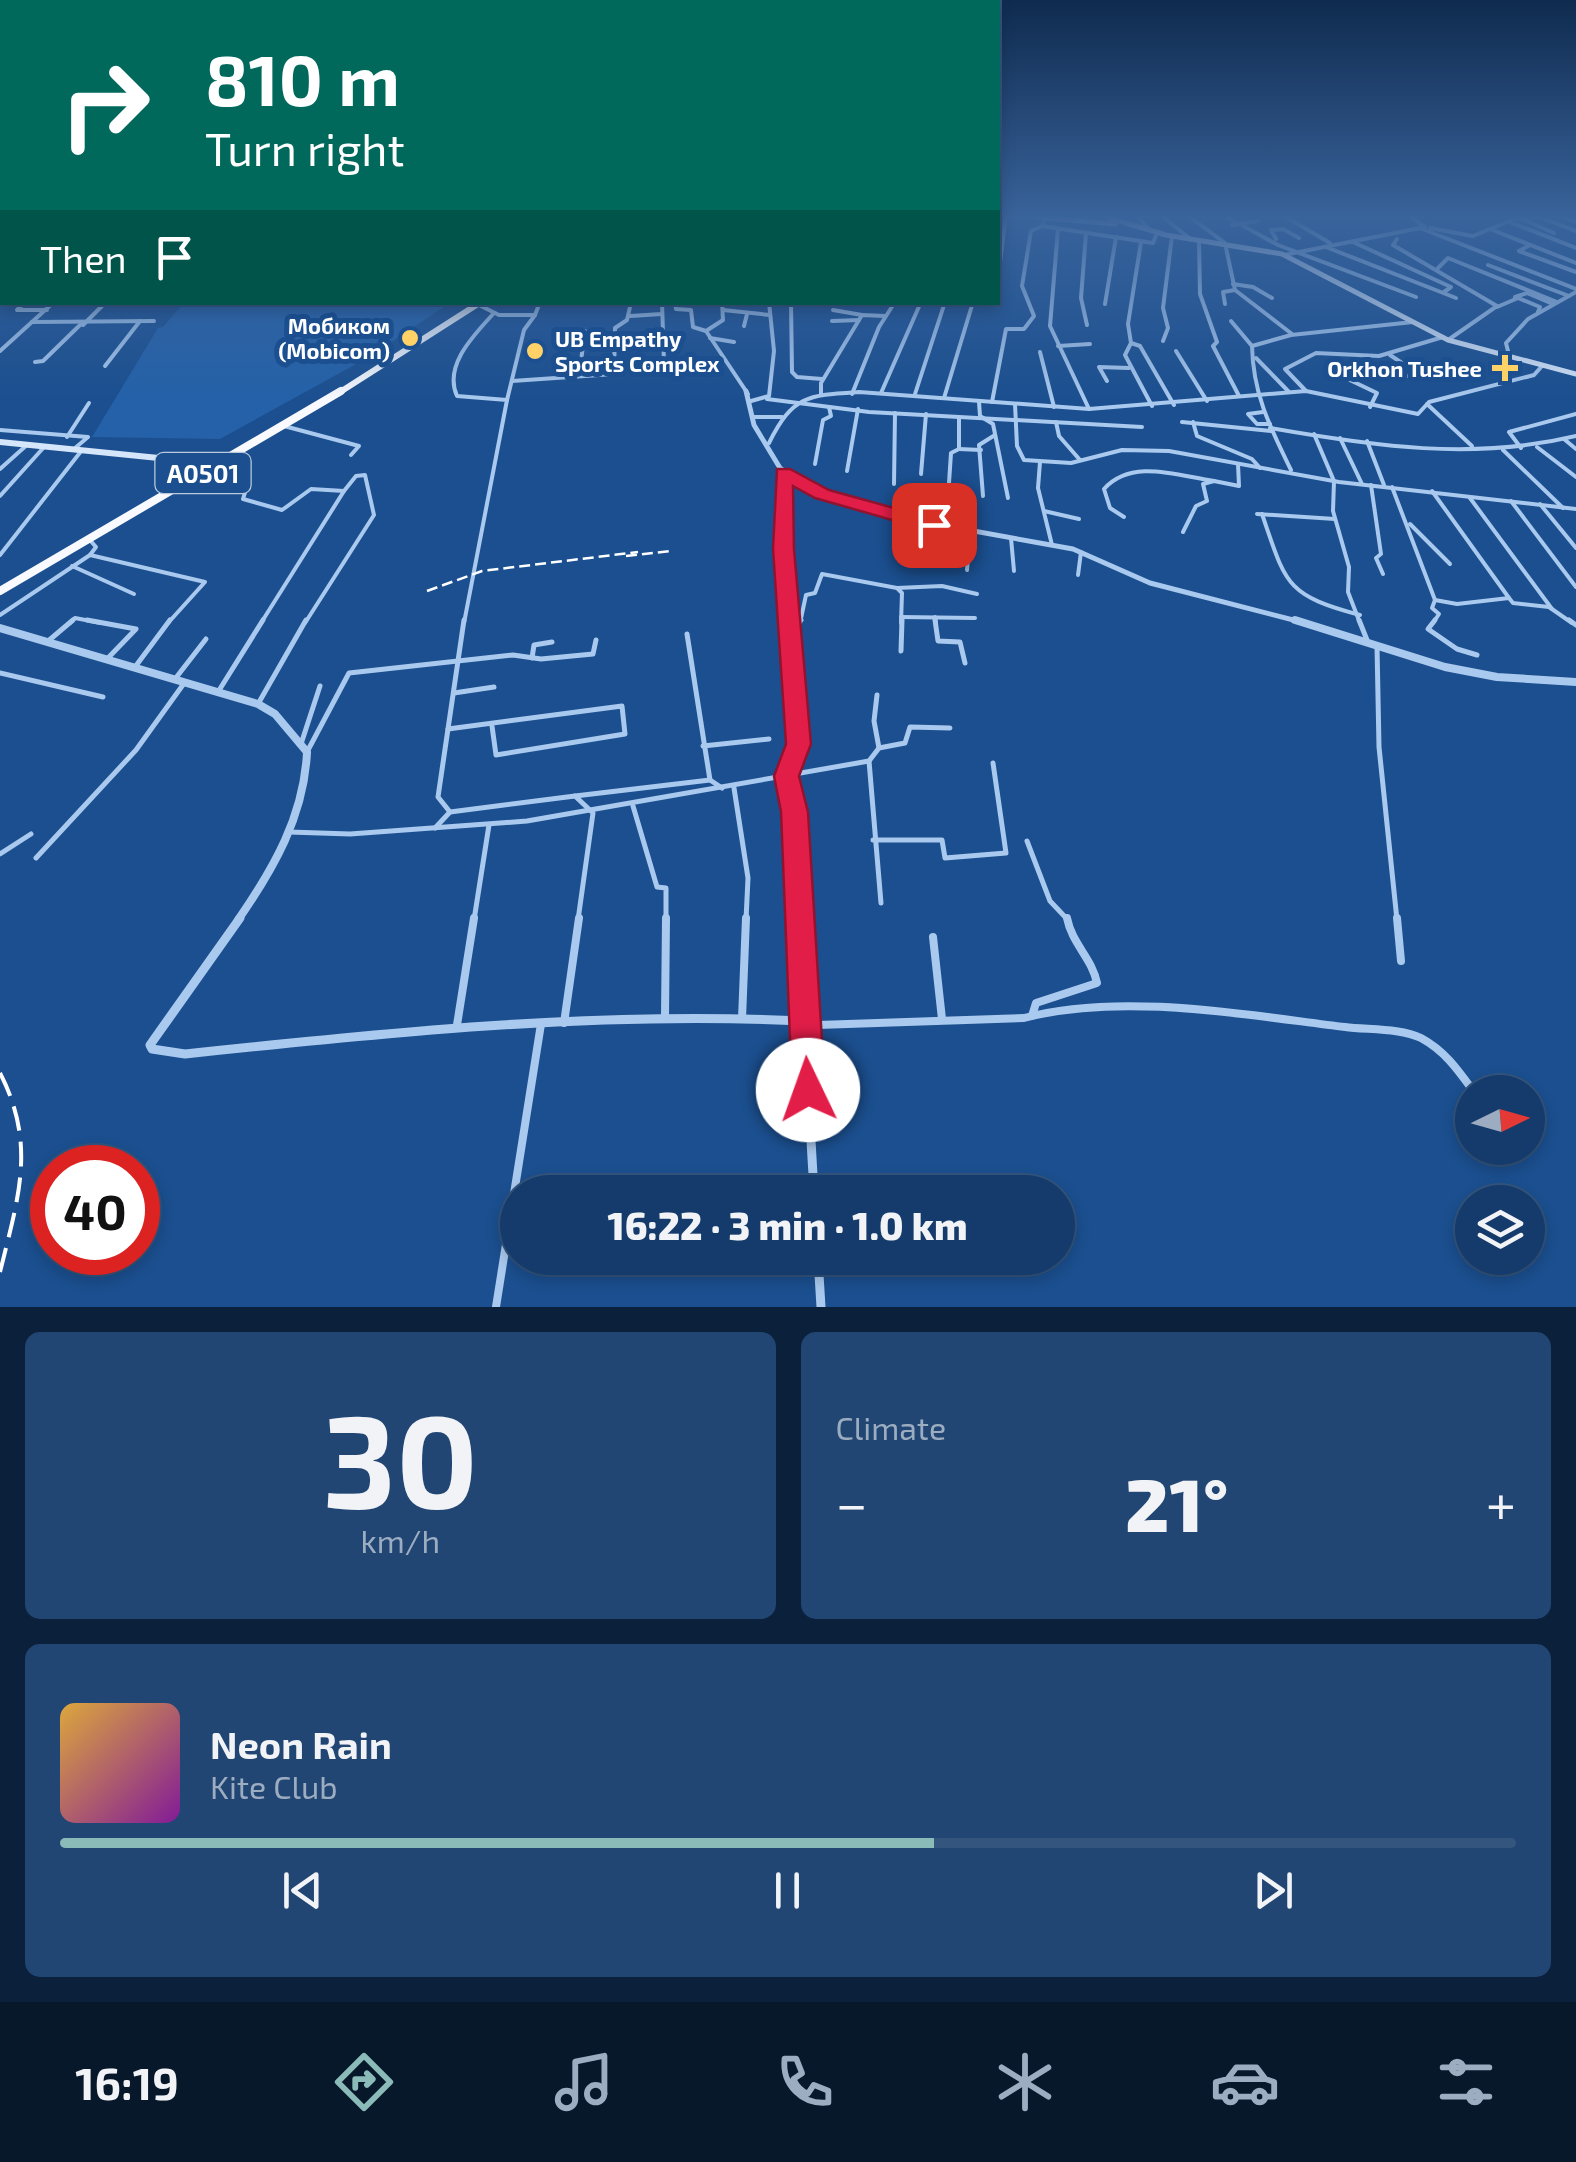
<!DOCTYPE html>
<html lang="en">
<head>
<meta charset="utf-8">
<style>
	:root { --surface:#143b6b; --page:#214673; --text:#f1f3f6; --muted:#9dadc1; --line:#33557e; --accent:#8bbbb9 }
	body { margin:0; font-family:"Exo 2",sans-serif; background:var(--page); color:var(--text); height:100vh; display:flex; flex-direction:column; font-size:38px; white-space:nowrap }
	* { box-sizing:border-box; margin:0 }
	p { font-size:32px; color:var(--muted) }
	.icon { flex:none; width:55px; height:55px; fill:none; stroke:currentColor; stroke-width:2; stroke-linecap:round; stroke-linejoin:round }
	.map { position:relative; height:1307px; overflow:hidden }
	.details { display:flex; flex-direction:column; gap:25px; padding:25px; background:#0b203b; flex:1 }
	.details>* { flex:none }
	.guide { position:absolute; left:0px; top:0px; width:1000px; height:305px; box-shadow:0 5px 15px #0003,0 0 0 2px var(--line); background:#00695c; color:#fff; overflow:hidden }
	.needle { width:65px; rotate:85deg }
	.tools { position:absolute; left:1455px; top:1075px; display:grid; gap:20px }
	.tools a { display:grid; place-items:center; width:90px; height:90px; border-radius:50%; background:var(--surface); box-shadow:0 5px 15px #0003,0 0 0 2px var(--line); font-size:50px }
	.speed { position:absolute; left:30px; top:1145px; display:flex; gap:20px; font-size:50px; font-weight:700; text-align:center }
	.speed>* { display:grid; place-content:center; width:130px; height:130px; border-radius:50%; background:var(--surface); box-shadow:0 5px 15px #0003,0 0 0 2px var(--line); line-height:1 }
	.speed .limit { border:15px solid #d22; background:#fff; color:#111 }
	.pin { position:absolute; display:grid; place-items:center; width:85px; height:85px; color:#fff; margin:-42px; border-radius:20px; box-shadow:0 5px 15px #0006 }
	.me { position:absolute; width:110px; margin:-55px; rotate:357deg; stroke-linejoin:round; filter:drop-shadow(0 0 8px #0008) }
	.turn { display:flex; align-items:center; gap:35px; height:210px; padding:0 40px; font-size:45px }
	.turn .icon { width:130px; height:130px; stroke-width:2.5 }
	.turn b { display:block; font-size:70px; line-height:85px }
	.then { display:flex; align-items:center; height:95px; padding:0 40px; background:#0003; gap:20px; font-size:38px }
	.big { font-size:75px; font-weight:800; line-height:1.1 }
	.details .card { flex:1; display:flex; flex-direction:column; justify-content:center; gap:15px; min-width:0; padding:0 35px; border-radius:15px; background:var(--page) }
	.details .dial { align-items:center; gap:0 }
	.dial b { font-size:130px; line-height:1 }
	.song { display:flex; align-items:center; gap:30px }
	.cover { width:120px; height:120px; border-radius:15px; background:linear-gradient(135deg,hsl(40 70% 55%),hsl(290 70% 35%)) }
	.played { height:10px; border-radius:5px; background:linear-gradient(90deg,var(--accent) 60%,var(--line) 60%) }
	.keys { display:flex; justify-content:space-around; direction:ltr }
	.heat { display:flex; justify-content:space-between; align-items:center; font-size:55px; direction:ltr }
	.details .tiles { flex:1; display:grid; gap:25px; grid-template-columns:1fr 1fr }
	.card:last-child { grid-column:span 2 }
	.trip { position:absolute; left:500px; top:1175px; width:575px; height:100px; border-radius:50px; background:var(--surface); box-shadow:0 5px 15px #0003,0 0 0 2px var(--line); font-weight:800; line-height:100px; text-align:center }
	.tab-bar { display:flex; height:160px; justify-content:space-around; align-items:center; background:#08182b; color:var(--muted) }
	.tab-bar .icon { width:70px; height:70px }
	.tab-bar .current { color:var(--accent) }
	.tab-bar b { font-size:45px; color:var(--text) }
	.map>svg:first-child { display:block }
</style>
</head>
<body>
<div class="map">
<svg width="1576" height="1307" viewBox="0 0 1576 1307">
	<rect width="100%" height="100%" fill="#1b4f8f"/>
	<polygon fill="#2461a8" points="184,303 184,302 450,303 367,358 220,439 92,437 158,328 163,327"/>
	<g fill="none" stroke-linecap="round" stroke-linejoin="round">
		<g stroke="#a9c9ee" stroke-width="4">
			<polyline points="1138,217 1149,229"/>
			<polyline points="1163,217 1188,237"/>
			<polyline points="1190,217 1225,243 1235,290 1292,334"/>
			<polyline points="1227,217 1278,245 1416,297"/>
			<polyline points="1286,217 1330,243"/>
			<polyline points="1411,217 1425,227"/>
			<polyline points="1539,217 1576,231"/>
			<polyline points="1563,217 1576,222"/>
			<polyline points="1522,219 1554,233"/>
			<polyline points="1510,222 1576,248"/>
			<polyline points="1232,225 1258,221"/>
			<polyline points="1042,226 1153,243 1157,233"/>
			<polyline points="1430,228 1473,236 1514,219 1537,217"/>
			<polyline points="1058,229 1050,326 1089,409"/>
			<polyline points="1490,229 1576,263"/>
			<polyline points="1086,233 1081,298 1087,325"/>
			<polyline points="1276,239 1271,230 1283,229 1299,238"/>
			<polyline points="1397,239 1393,245 1497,306 1448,340"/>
			<polyline points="1199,240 1200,294 1217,342 1213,346 1239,396"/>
			<polyline points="1141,242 1128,324 1131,343 1125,355 1152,406"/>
			<polyline points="1353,242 1451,287 1444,292"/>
			<polyline points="1530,245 1519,251 1576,272"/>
			<polyline points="1326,247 1456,298"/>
			<polyline points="1284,255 1420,228 1576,289"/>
			<polyline points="1488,265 1569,296"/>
			<polyline points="1438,268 1448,258 1557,302"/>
			<polyline points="998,277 1006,217"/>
			<polyline points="1233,284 1253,287 1272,298"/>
			<polyline points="1515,297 1527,293 1553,304"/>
			<polyline points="25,302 17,310 47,310"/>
			<polyline points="675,302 676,309 691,310 693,327 706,331 723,320 722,302"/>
			<polyline points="791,302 792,372 797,377 822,379"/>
			<polyline points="1105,304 1116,237"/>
			<polyline points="1225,304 1223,292 1235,290"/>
			<polyline points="479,305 499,315 535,315 540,302"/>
			<polyline points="1497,307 1518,298 1540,307 1538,312"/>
			<polyline points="723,310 770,315"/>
			<polyline points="833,310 862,315"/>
			<polyline points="630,316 662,314"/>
			<polyline points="832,321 859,320"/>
			<polyline points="1231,321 1252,346"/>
			<polyline points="32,322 154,321"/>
			<polyline points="83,325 106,302"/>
			<polyline points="744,326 747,314"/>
			<polyline points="710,338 734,342"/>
			<polyline points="1163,341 1168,328 1163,308 1172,236"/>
			<polyline points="1131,343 1140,346 1174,405"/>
			<polyline points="1058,346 1090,344"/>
			<polyline points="0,351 54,302"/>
			<polyline points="1176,351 1207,401"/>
			<polyline points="1040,352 1054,407"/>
			<polyline points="1390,355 1420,375 1408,376"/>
			<polyline points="1509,355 1506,343 1528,319 1576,292"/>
			<polyline points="1256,358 1289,392"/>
			<polyline points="35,362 43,361 81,324"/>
			<polyline points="105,366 140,321"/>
			<polyline points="1333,372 1377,393 1370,407"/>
			<polyline points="614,374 615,328 627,320 630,307"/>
			<polyline points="579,376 585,331"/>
			<polyline points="512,381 614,374 664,363 662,302"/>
			<polyline points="1107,381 1099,367 1129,368"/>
			<polyline points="1306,391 1285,369 1316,353 1379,356 1443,337"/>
			<polyline points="881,393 921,302"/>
			<polyline points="821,394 821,383 862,315 885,316"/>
			<polyline points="852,394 879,327 895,302"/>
			<polyline points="915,394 945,302"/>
			<polyline points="944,398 973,302"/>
			<polyline points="767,399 869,412 1142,427"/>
			<polyline points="507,400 524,330 535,315"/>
			<polyline points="751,401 769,396 774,351 769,302"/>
			<polyline points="979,402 980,416 993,424 1008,498"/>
			<polyline points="992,402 1006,329 1024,329 1034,316 1022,286 1031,231 1042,226 1045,218"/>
			<polyline points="1015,404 1017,446 1024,460 1071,463 1122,450 1169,451 1339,482 1576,509"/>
			<polyline points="1427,404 1472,446"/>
			<polyline points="1263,412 1248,414 1257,424 1270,424"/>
			<polyline points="753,417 782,417"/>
			<polyline points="1056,422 1059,436 1080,460"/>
			<polyline points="1182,422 1271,431"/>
			<polyline points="1193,422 1197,436 1252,459 1260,468"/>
			<polyline points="284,426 359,446 351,455"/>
			<path d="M1270 428C1373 446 1473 461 1576 436"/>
			<polyline points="0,430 88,437 74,449"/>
			<polyline points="1314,434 1334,481 1333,511 1349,567 1348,592 1360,623"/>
			<polyline points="67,437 89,403"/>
			<polyline points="1340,438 1362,484"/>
			<polyline points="1564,439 1576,449"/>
			<polyline points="1367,441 1384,485"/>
			<path d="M769 443C793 395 808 395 859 392L1089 409 1306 391 1418 414 1429 402 1534 375 1542 366"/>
			<polyline points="1537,447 1576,477"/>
			<polyline points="1521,448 1509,432 1576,414"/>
			<polyline points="959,449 981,450"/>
			<polyline points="1503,450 1563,508"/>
			<polyline points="1040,462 1038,488 1052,545"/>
			<polyline points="815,464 823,420 831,416 829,407"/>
			<polyline points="0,469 28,444"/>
			<path d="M1291 470C1270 427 1253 394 1252 346L1291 335 1413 322"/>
			<polyline points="847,471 858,409"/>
			<polyline points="784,473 790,623"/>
			<polyline points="921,474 926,414"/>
			<polyline points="186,483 196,485 226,473 248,483 243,499 282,510 311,489 344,491"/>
			<polyline points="894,484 895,413"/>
			<polyline points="1371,485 1381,554 1376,558 1383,574"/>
			<polyline points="1392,487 1435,600 1457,604 1509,598 1513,603 1549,607 1572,623"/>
			<polyline points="1432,491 1509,598"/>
			<polyline points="0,496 45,446"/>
			<polyline points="983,496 979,445 995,435"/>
			<polyline points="1470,498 1552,609"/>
			<polyline points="930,499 943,502 948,498 951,453 959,449 959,417"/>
			<polyline points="1511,501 1576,587"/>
			<polyline points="1540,504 1576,548"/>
			<polyline points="1044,511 1079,519"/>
			<polyline points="1257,514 1335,519"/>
			<path d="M1262 514C1286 584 1285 595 1360 615"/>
			<path d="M1124 517 1110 508 1104 489C1132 458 1178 476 1214 481"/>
			<polyline points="1410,524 1450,564"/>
			<polyline points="1183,532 1196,506 1207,501 1203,484 1214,481 1239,486 1238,464"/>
			<polyline points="1011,538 1014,571"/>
			<polyline points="925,554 934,525"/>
			<polyline points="0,555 82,450"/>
			<polyline points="90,555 205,582 168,623"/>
			<polyline points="72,566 134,594"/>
			<polyline points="967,570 970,532"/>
			<polyline points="1078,575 1081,552"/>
			<polyline points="897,588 942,586 977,594"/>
			<polyline points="0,615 90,555 96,547 89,539"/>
			<polyline points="901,617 975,618"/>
			<polyline points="935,617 936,623"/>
			<polyline points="70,623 75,618 101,623"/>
			<polyline points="261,623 344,491 356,476 365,475 374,515 305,623"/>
			<path d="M464 623 507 400 457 396C443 365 475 334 494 313"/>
			<polyline points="800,623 806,595 815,593 822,574 897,588 902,593 901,623"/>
			<polyline points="1433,623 1439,614 1432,608 1435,600"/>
		</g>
		<g stroke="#a9c9ee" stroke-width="5">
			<polyline points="87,620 136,629 107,659"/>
			<polyline points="464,620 438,797 450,812 575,796 593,813 578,920"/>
			<polyline points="789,620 799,744 786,776 795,812 800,920"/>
			<polyline points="935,620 938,641 960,642 965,663"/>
			<polyline points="1359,620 1367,640"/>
			<polyline points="1435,620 1428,629 1457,649 1477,655"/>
			<polyline points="1569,620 1576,625"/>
			<polyline points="789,625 801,620"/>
			<polyline points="687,634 710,780 722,788"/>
			<polyline points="47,642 73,620"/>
			<polyline points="1377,646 1379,747 1397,920"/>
			<polyline points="901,651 902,620"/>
			<polyline points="532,658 534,645 552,642"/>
			<polyline points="135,667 170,620"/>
			<polyline points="0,673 103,697"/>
			<polyline points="175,679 206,639"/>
			<polyline points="218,692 263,620"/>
			<polyline points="454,693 494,687"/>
			<polyline points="877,695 874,721 879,748"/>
			<polyline points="258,704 306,620"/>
			<polyline points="448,729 622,706 625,734 496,755 492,726"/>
			<polyline points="301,744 320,686"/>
			<polyline points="703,746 769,739"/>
			<polyline points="307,752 349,673 513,655 541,659 593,654 596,640"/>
			<polyline points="869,761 881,903"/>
			<polyline points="734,788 748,878 746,920"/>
			<polyline points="575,796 710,780"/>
			<polyline points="633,806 657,887 666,888 666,920"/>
			<polyline points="435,828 450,812"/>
			<polyline points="289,832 350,834 527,821 869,761 879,748 905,743 910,727 950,728"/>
			<polyline points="873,840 942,840 945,858 1006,853 993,763"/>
			<polyline points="1027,841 1050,901 1068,920"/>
			<polyline points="0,854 31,834"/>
			<polyline points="36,858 136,750 185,682"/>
			<polyline points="474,920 489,825"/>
		</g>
		<g stroke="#a9c9ee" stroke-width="8">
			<path d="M800 918 804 1021 818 1025 1024 1018C1121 992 1246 1015 1345 1027 1367 1030 1401 1028 1421 1038 1445 1051 1458 1070 1474 1092"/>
			<polyline points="1397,918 1401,961"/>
			<polyline points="933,937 942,1019"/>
			<polyline points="665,1016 666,918"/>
			<path d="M1032 1016 1036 1003 1097 983C1092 958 1072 944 1067 918"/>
			<polyline points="742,1019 746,918"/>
			<polyline points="564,1023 579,918"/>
			<polyline points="457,1025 474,918"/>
			<polyline points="496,1307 541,1024"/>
		</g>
		<polyline stroke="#a9c9ee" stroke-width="4" points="706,331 748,394"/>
		<polyline stroke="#a9c9ee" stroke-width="5" points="746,391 754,425 780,468 809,489 902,518 1073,549 1150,583 1305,623"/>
		<g stroke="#a9c9ee" stroke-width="8">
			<polyline points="1295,620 1445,667 1497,677 1576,682"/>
			<path d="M0 628 258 704 275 714 307 752C304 816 274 868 238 920"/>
		</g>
		<g stroke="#a9c9ee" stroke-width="9">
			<path d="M240 918 150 1045 152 1049 185 1054C391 1032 597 1011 804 1021L814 1192"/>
			<polyline points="818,1258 821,1307"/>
		</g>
		<g stroke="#d6e6fa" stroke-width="5">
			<polyline points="1037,217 1115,224"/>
			<polyline points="1106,217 1166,235 1282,254 1448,340 1576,374"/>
		</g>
		<polyline stroke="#d6e6fa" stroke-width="6" points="0,442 218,464"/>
		<polyline stroke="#f8faff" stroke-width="6" points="337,394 481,302"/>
		<polyline stroke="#f8faff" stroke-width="8" points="0,591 341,391"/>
		<g stroke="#fff" stroke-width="2.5" stroke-dasharray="11 5" stroke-linecap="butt">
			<polyline points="626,556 671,551"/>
			<polyline points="427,591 482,571 638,552"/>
		</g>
		<path stroke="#fff" stroke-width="4" stroke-dasharray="25 11" stroke-linecap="butt" d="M0 1073C37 1145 18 1198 0 1272"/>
	</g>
	<linearGradient id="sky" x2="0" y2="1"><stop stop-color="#0f2b4f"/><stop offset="0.54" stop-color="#39639b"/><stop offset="1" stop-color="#39639b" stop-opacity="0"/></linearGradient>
	<rect width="1576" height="400" fill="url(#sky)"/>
	<polygon fill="#e11d48" stroke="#92132f" stroke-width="2.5" points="777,469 790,469 829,490 941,521 944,525 934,532 815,498 793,486 794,549 811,744 799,776 808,812 825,1090 820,1101 808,1106 797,1101 792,1090 781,812 774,776 786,744 773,549"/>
	<g fill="#ffd166" stroke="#1b4f8f" stroke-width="4">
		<circle cx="410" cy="338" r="10"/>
		<circle cx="535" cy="351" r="10"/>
		<path d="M1500 353h10v10h10v10h-10v10h-10v-10h-10v-10h10z"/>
	</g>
	<g text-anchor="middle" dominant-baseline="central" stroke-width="10" stroke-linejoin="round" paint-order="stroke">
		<g font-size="22" font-weight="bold" fill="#fff" stroke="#1b4f8f" text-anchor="end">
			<text x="390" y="325">Мобиком<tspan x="390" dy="25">(Mobicom)</tspan></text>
			<text x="555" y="338" text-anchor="start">UB Empathy<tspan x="555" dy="25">Sports Complex</tspan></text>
			<text x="1482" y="368">Orkhon Tushee</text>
		</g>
		<rect fill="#1b4f8f" stroke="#bbcadd" stroke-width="2.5" x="155.5" y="453" width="95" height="40" rx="8"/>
		<g font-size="25" font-weight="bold" fill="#fff">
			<text x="203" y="473">A0501</text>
		</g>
	</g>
</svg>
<div class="tools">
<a><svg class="needle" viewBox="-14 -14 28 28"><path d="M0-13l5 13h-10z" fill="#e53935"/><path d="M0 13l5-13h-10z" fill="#9dadc1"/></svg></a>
<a><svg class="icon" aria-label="layers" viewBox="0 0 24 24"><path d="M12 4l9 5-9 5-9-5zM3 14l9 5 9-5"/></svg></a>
</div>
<div class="speed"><div class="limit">40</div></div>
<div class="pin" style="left:934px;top:525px;background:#d93025"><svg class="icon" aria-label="arrive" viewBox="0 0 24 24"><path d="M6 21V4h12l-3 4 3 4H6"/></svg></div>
<svg class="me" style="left:808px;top:1090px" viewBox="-20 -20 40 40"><circle r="19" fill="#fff"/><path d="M0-13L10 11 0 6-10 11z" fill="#e11d48"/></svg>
<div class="trip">16:22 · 3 min · 1.0 km</div>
<div class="guide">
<div class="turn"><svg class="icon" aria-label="right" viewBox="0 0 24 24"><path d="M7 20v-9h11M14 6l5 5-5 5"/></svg><div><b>810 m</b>Turn right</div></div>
<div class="then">Then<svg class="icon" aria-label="arrive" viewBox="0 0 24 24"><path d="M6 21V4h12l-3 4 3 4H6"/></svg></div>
</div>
</div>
<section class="details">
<div class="tiles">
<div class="card dial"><b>30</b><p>km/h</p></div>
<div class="card"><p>Climate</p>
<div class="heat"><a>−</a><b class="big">21°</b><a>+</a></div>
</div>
<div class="card">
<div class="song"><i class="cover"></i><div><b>Neon Rain</b><p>Kite Club</p></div></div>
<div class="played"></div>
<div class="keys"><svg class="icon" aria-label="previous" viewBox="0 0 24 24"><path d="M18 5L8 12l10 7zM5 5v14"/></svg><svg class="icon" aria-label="pause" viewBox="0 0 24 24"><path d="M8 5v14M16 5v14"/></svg><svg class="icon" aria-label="next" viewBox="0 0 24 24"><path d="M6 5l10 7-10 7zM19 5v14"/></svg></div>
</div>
</div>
</section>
<nav class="tab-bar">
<b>16:19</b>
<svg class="icon current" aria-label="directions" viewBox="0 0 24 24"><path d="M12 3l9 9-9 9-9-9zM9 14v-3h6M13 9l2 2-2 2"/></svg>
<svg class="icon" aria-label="music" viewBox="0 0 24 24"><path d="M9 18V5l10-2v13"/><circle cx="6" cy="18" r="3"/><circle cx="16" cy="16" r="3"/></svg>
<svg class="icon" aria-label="phone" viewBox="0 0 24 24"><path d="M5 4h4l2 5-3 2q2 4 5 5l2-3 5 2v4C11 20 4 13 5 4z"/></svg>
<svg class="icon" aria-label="climate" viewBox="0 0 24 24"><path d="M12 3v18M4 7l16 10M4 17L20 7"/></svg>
<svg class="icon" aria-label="car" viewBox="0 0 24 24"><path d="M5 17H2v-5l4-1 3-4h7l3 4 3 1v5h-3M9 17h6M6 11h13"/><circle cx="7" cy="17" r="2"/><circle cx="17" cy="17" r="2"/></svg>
<svg class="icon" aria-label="filters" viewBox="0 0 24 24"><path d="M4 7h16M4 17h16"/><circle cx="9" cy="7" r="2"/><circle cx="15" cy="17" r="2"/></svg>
</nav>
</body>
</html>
